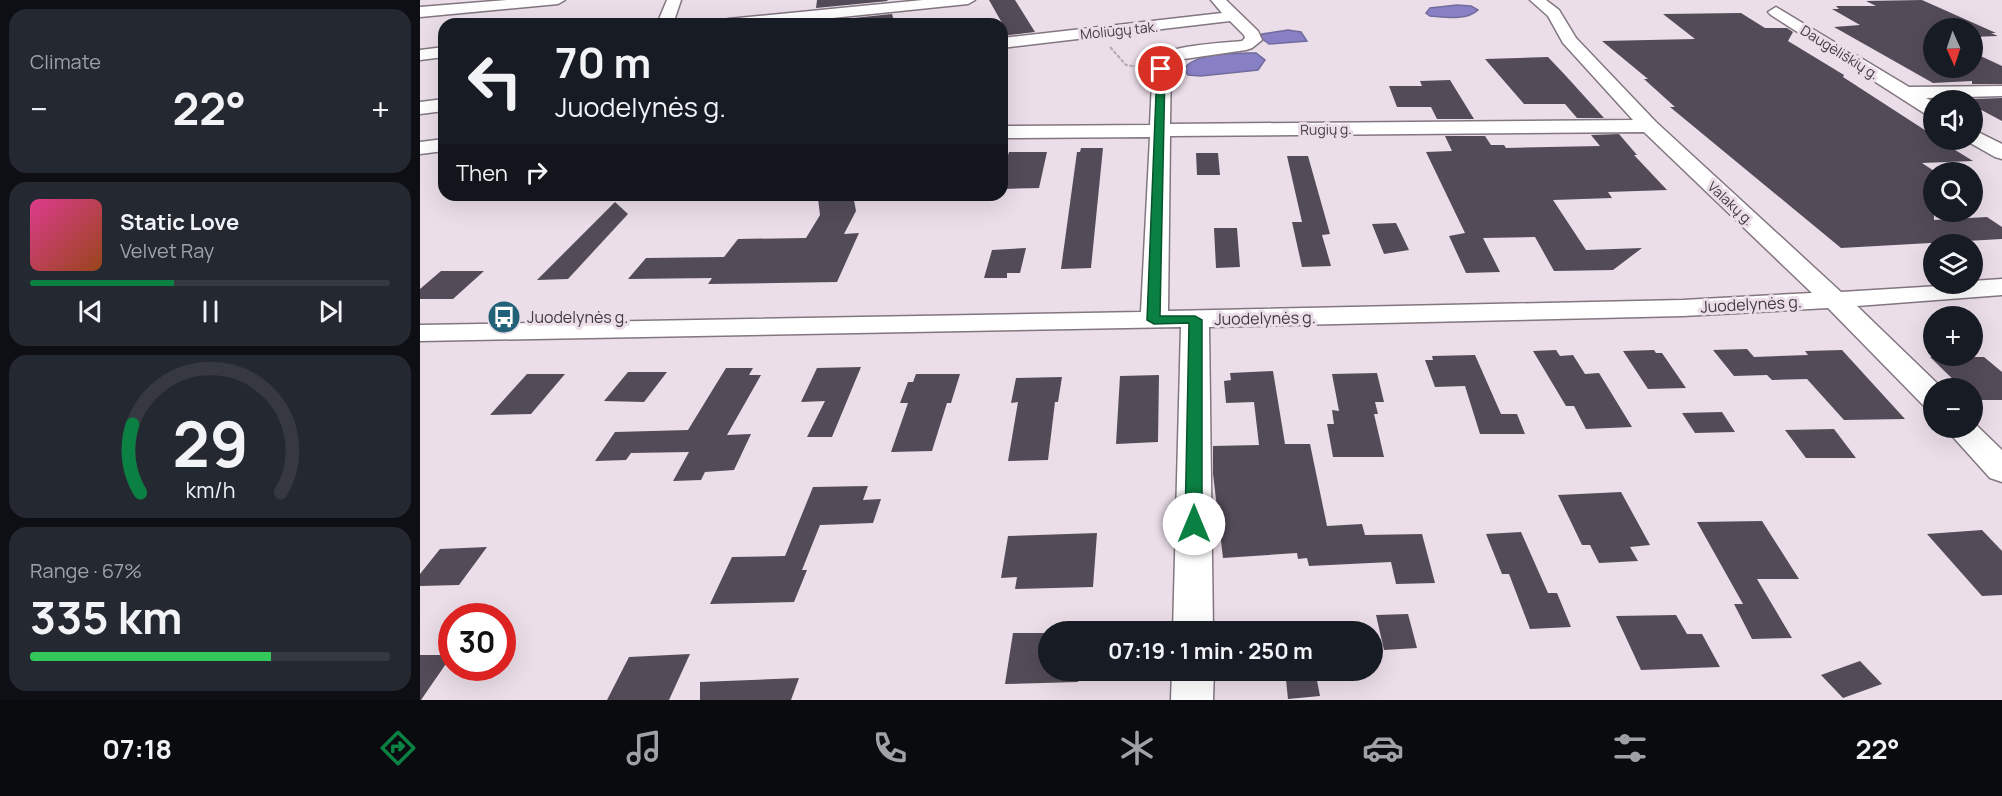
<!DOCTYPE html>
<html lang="en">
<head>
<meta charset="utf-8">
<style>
	:root { --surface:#171b24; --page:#242831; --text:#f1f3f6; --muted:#9ea1a6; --line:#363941; --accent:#0b8043 }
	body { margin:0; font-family:Manrope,sans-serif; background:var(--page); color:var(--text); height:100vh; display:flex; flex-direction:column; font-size:22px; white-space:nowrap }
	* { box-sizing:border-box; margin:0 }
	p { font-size:20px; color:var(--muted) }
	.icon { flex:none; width:33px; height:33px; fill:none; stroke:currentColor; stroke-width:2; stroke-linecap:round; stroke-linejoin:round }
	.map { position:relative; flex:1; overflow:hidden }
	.sheet { display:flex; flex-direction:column; gap:9px; padding:9px; background:#0d0f14; width:420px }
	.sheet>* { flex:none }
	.hud { position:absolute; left:18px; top:18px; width:570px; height:183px; border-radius:18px; box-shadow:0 6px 24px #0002; background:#171b24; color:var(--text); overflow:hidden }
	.needle { width:39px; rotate:177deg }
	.tools { position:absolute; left:1503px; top:18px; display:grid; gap:12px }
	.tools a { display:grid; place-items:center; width:60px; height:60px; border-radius:50%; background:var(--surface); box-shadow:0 6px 24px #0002; font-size:30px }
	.speed { position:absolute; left:18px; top:603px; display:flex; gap:12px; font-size:30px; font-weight:700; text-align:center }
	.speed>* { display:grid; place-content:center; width:78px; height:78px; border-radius:50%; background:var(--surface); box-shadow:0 6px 24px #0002; line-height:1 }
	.speed .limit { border:9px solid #d22; background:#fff; color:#111 }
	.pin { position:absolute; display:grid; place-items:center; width:51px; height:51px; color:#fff; margin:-26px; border:3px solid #fff; border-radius:50%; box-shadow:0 2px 6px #0007 }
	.me { position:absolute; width:66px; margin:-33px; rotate:0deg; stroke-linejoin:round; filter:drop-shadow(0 0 4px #0008) }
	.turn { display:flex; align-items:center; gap:21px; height:126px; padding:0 18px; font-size:27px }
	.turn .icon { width:78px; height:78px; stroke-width:2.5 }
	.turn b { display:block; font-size:42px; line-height:51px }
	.then { display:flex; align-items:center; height:57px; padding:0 18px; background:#0003; gap:12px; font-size:22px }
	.big { font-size:45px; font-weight:700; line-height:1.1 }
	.sheet .card { flex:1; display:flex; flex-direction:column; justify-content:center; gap:9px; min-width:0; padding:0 21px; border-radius:18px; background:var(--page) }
	.sheet .dial { align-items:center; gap:0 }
	.dial svg { height:156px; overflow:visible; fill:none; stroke:var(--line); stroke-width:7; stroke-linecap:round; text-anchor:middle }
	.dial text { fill:var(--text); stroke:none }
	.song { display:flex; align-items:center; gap:18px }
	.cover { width:72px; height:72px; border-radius:9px; background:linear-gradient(135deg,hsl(330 70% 55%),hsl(20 70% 35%)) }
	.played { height:6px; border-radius:3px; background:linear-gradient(90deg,var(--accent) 40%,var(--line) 40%) }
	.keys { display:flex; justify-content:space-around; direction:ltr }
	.heat { display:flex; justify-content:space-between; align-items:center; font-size:33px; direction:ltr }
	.charge { height:9px; border-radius:4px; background:linear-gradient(90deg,#34c759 67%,var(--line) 0) }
	.trip { position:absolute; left:618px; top:621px; width:345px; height:60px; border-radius:30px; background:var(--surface); box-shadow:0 6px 24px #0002; font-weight:700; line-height:60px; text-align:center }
	.menu { display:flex; height:96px; justify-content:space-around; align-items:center; background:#090b0e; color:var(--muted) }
	.menu .icon { width:42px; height:42px }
	.menu .active { color:var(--accent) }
	.menu b { font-size:27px; color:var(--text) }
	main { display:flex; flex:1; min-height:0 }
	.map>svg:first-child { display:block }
</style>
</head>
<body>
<main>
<section class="sheet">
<div class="card"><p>Climate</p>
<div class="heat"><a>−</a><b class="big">22°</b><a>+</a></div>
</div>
<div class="card">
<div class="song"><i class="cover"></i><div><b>Static Love</b><p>Velvet Ray</p></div></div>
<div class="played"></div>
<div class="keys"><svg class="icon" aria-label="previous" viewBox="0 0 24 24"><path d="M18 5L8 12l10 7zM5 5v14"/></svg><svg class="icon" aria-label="pause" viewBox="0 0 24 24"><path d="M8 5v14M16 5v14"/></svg><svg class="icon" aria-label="next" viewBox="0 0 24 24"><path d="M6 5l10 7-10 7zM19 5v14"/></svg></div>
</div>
<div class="card dial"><svg viewBox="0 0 100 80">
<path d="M14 69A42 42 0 1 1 86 69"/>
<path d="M14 69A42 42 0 0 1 10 34" stroke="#0b8043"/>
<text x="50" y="56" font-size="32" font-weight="700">29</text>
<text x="50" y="72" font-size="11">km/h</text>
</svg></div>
<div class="card"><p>Range · 67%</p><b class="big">335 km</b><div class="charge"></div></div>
</section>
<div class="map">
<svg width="1582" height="700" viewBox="0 0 1582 700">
	<rect width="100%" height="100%" fill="#ebdee9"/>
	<g fill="#8880c5" stroke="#726b9d" stroke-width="1.5">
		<path d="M1037 5 1051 6 1058 10C1047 21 1024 17 1010 16L1006 13 1010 8Z"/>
		<polygon points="868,30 881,32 887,41 849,44 840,37 842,34"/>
		<path d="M827 53H836L845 60 838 70 781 76 768 75 763 69C777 53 807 54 827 53Z"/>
	</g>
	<g fill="#534c58">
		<polygon points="397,0 467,0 468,1 396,8"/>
		<polygon points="569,0 595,0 615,32 582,36 582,23"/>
		<polygon points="1502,0 1576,33 1571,33 1578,36 1552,37 1552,28 1514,28 1514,68 1552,68 1552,52 1582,66 1582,84 1552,84 1552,81 1513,83 1414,27 1440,25 1412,9 1419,9 1416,6 1456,6 1446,1"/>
		<polygon points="1321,13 1345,28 1367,28 1373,32 1368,41 1424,75 1423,77 1514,136 1514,140 1519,140 1553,161 1502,163 1514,171 1514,220 1567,217 1582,227 1582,239 1421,248 1250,107 1255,107 1224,79 1228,79 1182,41 1275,39 1243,14"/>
		<polygon points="472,14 474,21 458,24 395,24 395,22"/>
		<polygon points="1128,57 1146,76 1184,118 1157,118 1145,104 1104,104 1065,59"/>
		<polygon points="1030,80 1054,119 1017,119 1011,107 977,107 969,86 1002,86 1000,81"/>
		<polygon points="1582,98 1582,121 1552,105 1552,99"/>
		<polygon points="1199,134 1217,155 1214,155 1247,190 1188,192 1192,198 1133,200 1166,250 1222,248 1193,270 1134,271 1115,237 1063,238 1080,272 1046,273 1029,236 1045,233 1006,152 1032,151 1025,136 1065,136 1071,145 1084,145 1086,148 1180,146 1171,135"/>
		<polygon points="661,148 683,148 671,268 641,269 657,152 660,152"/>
		<polygon points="589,152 627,152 619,188 582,189 582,175"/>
		<polygon points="776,153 798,153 800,175 777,175"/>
		<polygon points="867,156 888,156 910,234 902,235 911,266 882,267 872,222 882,222"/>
		<polygon points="412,195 433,195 436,211 424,234 439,233 417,282 288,284 292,278 208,279 226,258 304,257 318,239 386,238 400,215 398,198"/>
		<polygon points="195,202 208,214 148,279 117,280"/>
		<polygon points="976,223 989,250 964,254 952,224"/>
		<polygon points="794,228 817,228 820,267 796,268"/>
		<polygon points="606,248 600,273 587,273 587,278 564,278 572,250"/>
		<polygon points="21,271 64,271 33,299 0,299 0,289"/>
		<polygon points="1327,349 1334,357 1388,355 1385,351 1422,350 1485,419 1424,420 1387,379 1352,380 1347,375 1314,376 1293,350"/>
		<polygon points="1136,350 1140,356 1153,355 1165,374 1179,373 1212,427 1166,429 1154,406 1146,406 1113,351"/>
		<polygon points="1234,350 1236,353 1242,353 1266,388 1228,389 1203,351"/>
		<polygon points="1055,355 1081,414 1097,414 1105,434 1060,434 1045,386 1015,387 1005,360 1013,360 1012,356"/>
		<polygon points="1510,357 1564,357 1582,372 1582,400 1554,400 1552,388 1542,388"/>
		<polygon points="441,367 412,437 387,437 405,401 381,402 397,368"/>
		<polygon points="306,368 333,368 329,375 341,375 307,435 331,434 314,470 285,472 281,480 253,481 269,452 211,453 206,460 175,461 195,432 268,430"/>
		<polygon points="853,371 865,444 890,444 907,526 942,524 945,535 1002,534 1015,583 976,584 971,562 889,566 887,558 878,559 877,553 803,558 793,474 793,446 839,445 834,402 806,403 804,381 811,380 810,373"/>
		<polygon points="208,372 247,372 224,402 184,401"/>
		<polygon points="957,373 964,402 955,402 958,414 954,414 964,457 913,457 907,424 914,424 912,410 919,411 912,374"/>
		<polygon points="107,374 145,374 111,414 70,415"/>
		<polygon points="496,374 540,374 531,403 527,403 512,451 471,452 488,403 480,403 488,382 493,382"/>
		<polygon points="739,375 738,442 696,444 700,376"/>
		<polygon points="642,377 638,402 635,402 628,460 588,461 598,402 591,403 596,378"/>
		<polygon points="1302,412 1315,432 1275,433 1262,413"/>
		<polygon points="1414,429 1436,458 1386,458 1365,430"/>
		<polygon points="448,486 443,500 461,499 453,523 400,525 382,570 387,570 374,602 290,604 312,557 365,556 393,487"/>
		<polygon points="1201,492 1230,545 1210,547 1218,561 1179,563 1170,545 1162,545 1138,495"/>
		<polygon points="1342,521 1379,579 1337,579 1372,638 1332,639 1314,604 1323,604 1277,522"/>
		<polygon points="1562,530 1582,551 1582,595 1562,596 1507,534"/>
		<polygon points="1101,532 1128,593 1137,593 1151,627 1110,629 1089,574 1082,574 1066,534"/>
		<polygon points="677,533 673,587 595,589 597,577 581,578 588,536"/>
		<polygon points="67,547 39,585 0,586 0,574 20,549"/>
		<polygon points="988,614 997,648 964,650 956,615"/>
		<polygon points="1256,615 1267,634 1282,634 1300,667 1221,670 1196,616"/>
		<polygon points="593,633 628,633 628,670 660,670 658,682 585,684"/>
		<polygon points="270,654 249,700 187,700 209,657"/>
		<polygon points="0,655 32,655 1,700 0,700"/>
		<polygon points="1440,661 1462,684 1423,698 1401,675"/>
		<polygon points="865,670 895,670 900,696 868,699"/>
		<polygon points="379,678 371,700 280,700 280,682"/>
	</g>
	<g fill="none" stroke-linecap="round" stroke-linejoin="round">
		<g stroke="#827680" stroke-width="3">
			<g id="minor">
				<polygon points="87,0 145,0 138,4 0,17 0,7"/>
				<polygon points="247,0 261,0 253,24 237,24"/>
				<polygon points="503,0 555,0 548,4 354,24 300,24 308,19"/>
				<path d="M791 0H806L838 31 842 40 832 48 826 50 757 60 751 62 750 124 1213 120 1143 43 1128 16 1110 0H1126L1139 10 1156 38 1236 122 1421 292 1552 284V281L1582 279V295L1437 306 1522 388H1514V408L1503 405 1408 308 1263 316 789 327 793 632H753L761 327 0 341V325L721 312 730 137 582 138V126L730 125 733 60C745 45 802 43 822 41L825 38 824 35 810 21 582 48V38L802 13ZM1224 132 1392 293 1263 300 748 311 750 136Z"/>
				<polygon points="1356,7 1489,87 1582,86 1582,96 1506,98 1514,102 1514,117 1507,115 1351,15 1348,12"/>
				<polygon points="24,47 24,57 0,60 0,50"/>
				<polygon points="24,99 24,111 0,114 0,102"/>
				<polygon points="1552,129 1582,144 1582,159 1575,157 1545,140 1552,140"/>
				<polygon points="24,139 24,151 0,154 0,142"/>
				<polygon points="1552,421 1582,450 1582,482 1570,478 1525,428 1552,428"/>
				<polygon points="752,670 794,670 793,700 751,700"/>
			</g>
		</g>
		<polyline stroke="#b3a9b2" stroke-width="2" stroke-dasharray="4 1.5" stroke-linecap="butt" points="690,47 706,65 719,67"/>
		<use href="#minor" fill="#fff" fill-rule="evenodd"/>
	</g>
	<polygon fill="#0b8043" stroke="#07532c" stroke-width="1.5" points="741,67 745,69 740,316 775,316 782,320 782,524 780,528 774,530 768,528 765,524 769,323 734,324 727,320 737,69"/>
	<defs>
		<g id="bus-disc" transform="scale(1.725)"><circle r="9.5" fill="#236178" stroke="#ebdee9"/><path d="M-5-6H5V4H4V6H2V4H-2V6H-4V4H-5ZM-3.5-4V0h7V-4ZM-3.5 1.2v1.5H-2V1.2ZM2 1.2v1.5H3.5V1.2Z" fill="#fff"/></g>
	</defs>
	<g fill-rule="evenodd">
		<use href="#bus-disc" x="84" y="317"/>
	</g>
	<g text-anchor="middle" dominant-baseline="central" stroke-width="6" stroke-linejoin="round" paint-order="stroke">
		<g font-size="14" fill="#403b3f" stroke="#ebdee9">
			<text transform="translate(699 30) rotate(-6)">Moliūgų tak.</text>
			<text transform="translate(1420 52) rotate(32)">Daugėliškių g.</text>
			<text transform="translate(906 129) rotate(-1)">Rugių g.</text>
			<text transform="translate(1311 203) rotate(43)">Valakų g.</text>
		</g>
		<g font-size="16" fill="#403b3f" stroke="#ebdee9">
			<text transform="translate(1331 304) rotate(-3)">Juodelynės g.</text>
			<text transform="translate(845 318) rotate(-1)">Juodelynės g.</text>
		</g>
		<g font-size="16" fill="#403b3f" stroke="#ebdee9" text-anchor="start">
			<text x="107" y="317">Juodelynės g.</text>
		</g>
	</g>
</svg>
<div class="tools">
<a><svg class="needle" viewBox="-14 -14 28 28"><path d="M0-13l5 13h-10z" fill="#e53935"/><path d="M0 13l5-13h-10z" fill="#9ea1a6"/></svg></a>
<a><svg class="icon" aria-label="sound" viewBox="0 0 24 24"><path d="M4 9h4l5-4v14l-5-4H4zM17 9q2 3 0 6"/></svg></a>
<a><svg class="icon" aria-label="search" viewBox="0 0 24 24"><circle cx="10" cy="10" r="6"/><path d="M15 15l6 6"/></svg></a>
<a><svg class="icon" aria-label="layers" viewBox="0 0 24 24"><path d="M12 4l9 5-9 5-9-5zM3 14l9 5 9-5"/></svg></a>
<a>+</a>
<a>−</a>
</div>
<div class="speed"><div class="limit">30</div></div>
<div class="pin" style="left:741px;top:69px;background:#d93025"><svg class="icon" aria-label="arrive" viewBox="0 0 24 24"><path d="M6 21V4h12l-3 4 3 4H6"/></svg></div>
<svg class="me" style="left:774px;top:524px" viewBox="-20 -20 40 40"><circle r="19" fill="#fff"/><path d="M0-13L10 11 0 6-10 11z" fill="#0b8043"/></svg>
<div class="trip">07:19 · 1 min · 250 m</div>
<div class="hud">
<div class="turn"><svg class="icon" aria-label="left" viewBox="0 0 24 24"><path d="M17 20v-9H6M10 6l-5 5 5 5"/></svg><div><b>70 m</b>Juodelynės g.</div></div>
<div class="then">Then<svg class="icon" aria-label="right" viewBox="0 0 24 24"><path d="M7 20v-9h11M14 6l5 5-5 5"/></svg></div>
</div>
</div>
</main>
<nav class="menu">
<b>07:18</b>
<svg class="icon active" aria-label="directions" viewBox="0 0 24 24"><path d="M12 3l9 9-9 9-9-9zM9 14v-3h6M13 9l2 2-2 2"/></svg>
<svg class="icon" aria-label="music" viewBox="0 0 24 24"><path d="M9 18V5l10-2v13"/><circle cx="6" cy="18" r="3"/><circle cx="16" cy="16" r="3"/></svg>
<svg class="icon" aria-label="phone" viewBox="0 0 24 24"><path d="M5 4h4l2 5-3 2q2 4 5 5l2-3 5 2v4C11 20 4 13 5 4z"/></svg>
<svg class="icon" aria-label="climate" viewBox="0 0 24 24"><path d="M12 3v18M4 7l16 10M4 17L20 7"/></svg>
<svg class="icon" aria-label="car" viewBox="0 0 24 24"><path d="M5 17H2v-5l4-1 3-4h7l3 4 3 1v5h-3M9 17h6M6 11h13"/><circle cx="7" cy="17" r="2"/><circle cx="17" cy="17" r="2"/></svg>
<svg class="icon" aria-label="filters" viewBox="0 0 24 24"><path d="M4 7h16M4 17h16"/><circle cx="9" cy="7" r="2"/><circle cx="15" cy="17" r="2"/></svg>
<b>22°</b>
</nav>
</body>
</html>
